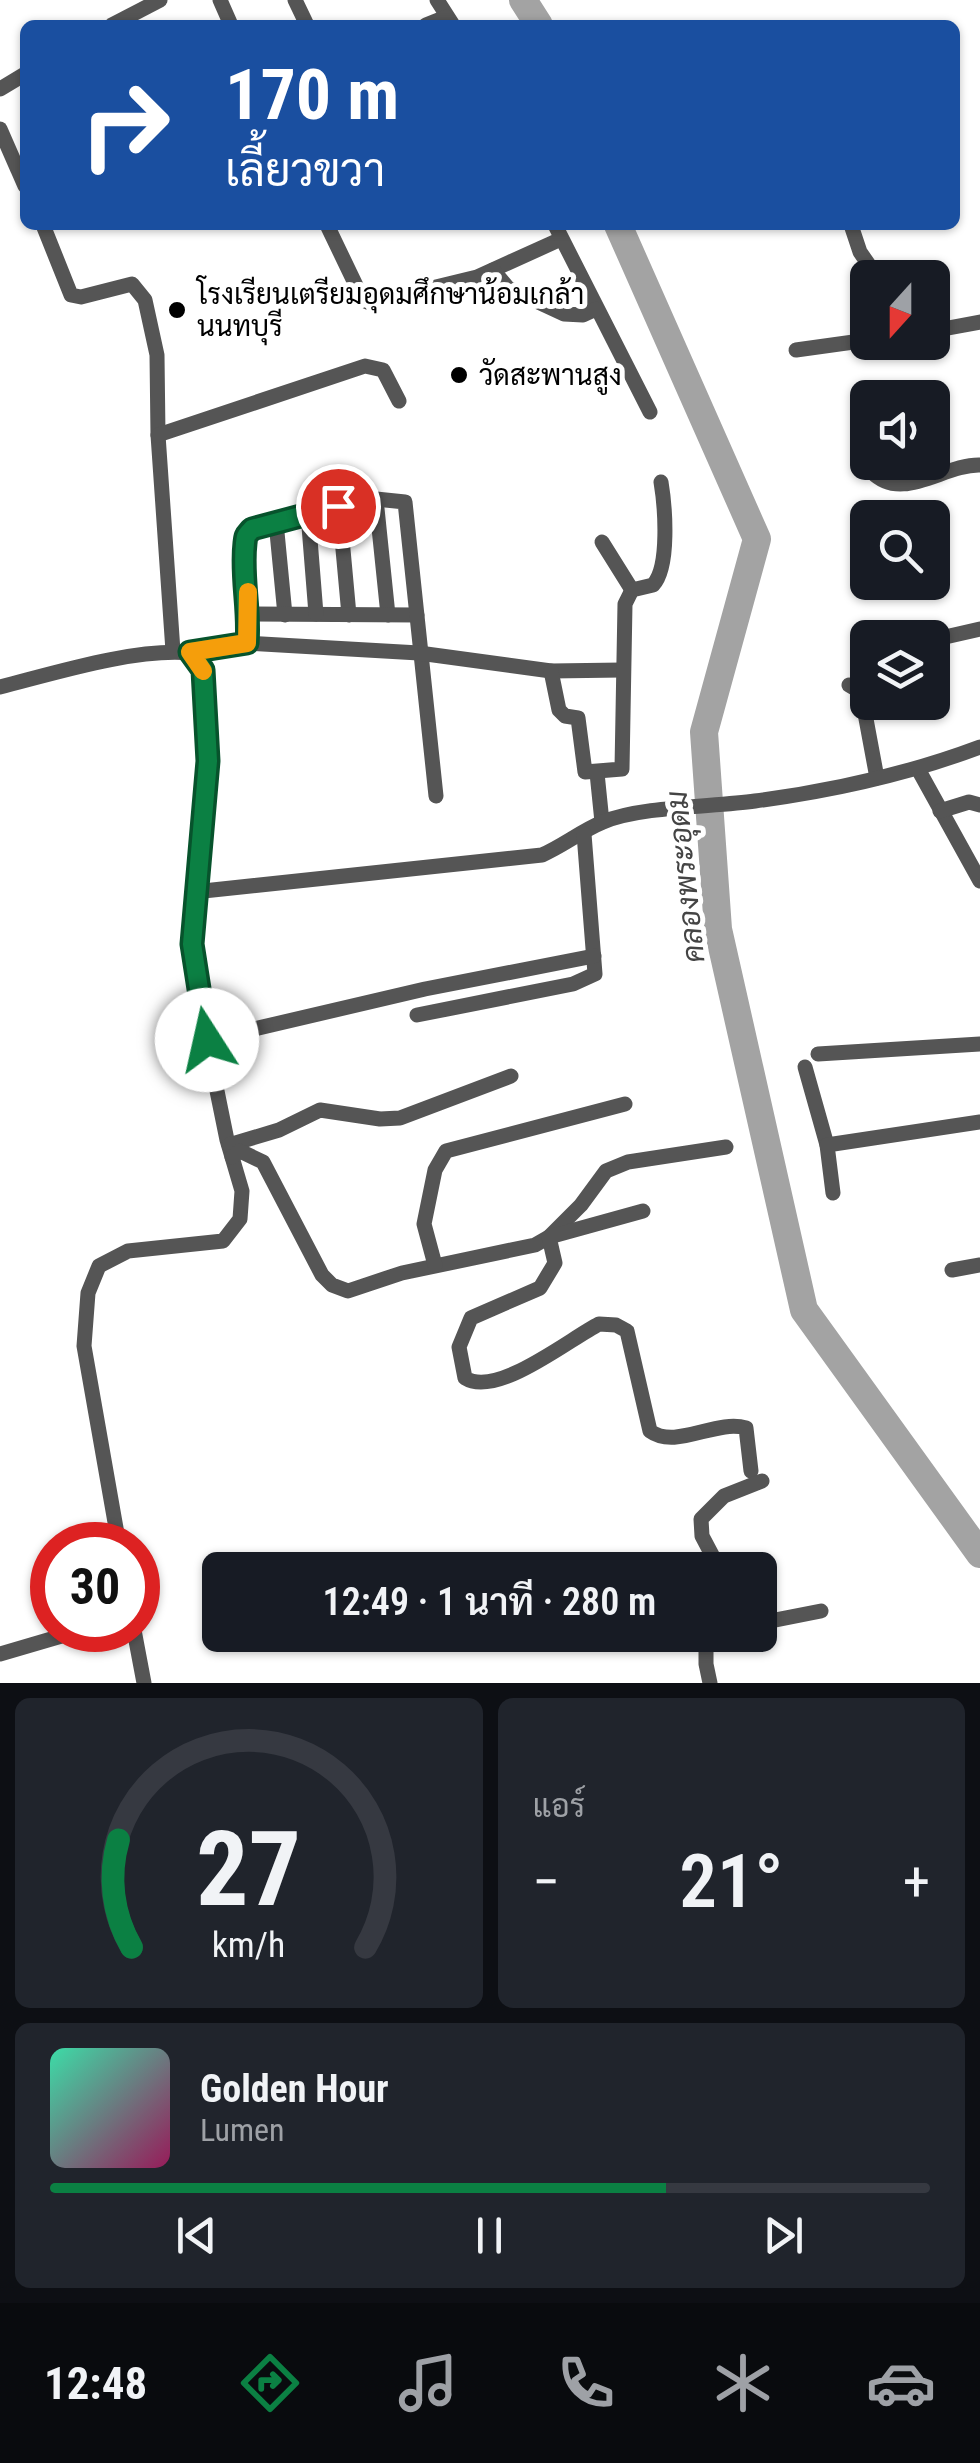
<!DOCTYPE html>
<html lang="th">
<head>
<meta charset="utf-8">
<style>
	:root { --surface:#171b24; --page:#20242c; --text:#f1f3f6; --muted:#9ea1a6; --line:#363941; --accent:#0b8043 }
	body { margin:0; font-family:"Roboto Condensed",Sarabun,sans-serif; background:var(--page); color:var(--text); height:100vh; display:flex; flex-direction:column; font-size:38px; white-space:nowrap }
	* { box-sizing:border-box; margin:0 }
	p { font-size:32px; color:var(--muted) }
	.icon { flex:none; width:55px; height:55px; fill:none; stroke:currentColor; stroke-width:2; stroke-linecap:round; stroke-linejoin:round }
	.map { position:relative; height:1683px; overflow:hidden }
	.drawer { display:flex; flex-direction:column; gap:15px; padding:15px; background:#0d0f14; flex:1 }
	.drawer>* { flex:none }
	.guide { position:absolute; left:20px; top:20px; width:940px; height:210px; border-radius:15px; box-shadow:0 2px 8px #0004; background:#1a4fa0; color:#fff; overflow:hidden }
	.needle { width:65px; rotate:201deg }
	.controls { position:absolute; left:850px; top:260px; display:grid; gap:20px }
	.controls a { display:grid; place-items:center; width:100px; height:100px; border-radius:15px; background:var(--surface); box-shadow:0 2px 8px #0004; font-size:50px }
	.speed { position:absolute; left:30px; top:1522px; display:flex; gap:20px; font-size:50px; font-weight:700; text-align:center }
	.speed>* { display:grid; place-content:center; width:130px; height:130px; border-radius:50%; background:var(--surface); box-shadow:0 2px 8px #0004; line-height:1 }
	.speed .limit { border:15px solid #d22; background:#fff; color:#111 }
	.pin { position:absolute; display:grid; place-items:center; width:85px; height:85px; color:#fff; margin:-42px; border:5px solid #fff; border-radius:50%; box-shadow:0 2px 10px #0007 }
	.me { position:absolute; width:110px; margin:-55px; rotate:350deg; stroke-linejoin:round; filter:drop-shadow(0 0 8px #0008) }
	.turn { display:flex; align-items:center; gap:35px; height:210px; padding:0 40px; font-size:45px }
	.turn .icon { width:130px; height:130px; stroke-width:2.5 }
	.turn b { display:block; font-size:70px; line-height:85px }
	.big { font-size:75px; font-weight:600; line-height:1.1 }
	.drawer .card { flex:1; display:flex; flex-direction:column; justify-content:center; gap:15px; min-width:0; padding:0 35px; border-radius:15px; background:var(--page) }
	.drawer .dial { align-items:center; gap:0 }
	.dial svg { height:260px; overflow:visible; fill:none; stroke:var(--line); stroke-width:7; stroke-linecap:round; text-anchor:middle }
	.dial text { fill:var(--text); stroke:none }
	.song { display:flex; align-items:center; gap:30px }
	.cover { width:120px; height:120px; border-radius:15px; background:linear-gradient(135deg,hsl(160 70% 55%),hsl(330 70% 35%)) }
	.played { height:10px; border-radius:5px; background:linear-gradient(90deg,var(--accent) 70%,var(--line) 70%) }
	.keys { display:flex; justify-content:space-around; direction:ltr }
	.heat { display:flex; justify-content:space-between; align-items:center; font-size:55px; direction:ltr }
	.drawer .tiles { flex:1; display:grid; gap:15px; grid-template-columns:1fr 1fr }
	.card:last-child { grid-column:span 2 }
	.trip { position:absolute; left:202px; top:1552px; width:575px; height:100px; border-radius:15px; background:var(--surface); box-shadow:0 2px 8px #0004; font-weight:600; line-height:100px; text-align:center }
	.tab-bar { display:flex; height:160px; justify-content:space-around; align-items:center; background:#090b0e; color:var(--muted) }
	.tab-bar .icon { width:70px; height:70px }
	.tab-bar .active { color:var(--accent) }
	.tab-bar b { font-size:45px; color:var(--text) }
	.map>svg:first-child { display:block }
</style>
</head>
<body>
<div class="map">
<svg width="980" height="1683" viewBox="0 0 980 1683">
	<rect width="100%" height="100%" fill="#fff"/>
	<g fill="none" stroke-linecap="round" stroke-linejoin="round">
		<g stroke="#a3a3a3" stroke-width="28">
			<polyline points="523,0 539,25"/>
			<polyline points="618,225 757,539 704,732 718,929 804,1310 980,1554"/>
		</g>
		<g stroke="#555" stroke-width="15">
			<polyline points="220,0 231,25"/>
			<polyline points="295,0 307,25"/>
			<polyline points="437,0 453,25"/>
			<polyline points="112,25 160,0"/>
			<polyline points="426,25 446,17"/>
			<polyline points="0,89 25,74"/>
			<polyline points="0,129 25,186"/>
			<polyline points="43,225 71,295 81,297 132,284 145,300 157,355 158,435 173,651"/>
			<polyline points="327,225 363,300 370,303 477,277 561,239"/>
			<polyline points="555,225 650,412"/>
			<polyline points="851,225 860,252 878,278"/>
			<polyline points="493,270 508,288 564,314 583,315 596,309"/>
			<polyline points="932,331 980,322"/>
			<polyline points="796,350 868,340"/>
			<polyline points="158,435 365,366 383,370 399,401"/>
			<path d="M872 472C902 503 944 464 980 465"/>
			<polyline points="376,499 388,615"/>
			<polyline points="339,506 349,615"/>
			<polyline points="276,522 285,615"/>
			<polyline points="602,542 632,590"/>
			<polyline points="249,614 417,615"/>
			<polyline points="316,614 308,514 376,499 405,502 436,796"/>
			<polyline points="886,629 906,638"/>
			<polyline points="932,640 980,629"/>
			<polyline points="247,643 246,535 252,529 308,514"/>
			<polyline points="190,653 247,643 419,653 551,671 622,670"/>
			<path d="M551 671 559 710 565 716 578 718 585 772 622 769 625 604 632 590 653 585C670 567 665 506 661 482"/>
			<polyline points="849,685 861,692 877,778"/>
			<path d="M0 687C55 673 135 648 190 653L203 670 208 761 192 945 204 1027 227 1140 242 1191 240 1219 223 1241 128 1251 99 1266 88 1293 84 1346 119 1545"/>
			<polyline points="918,769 980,881"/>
			<polyline points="597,773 602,822"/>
			<polyline points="940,811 969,802 980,805"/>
			<path d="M194 892 542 855C563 846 581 831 603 822 641 806 713 807 755 801 832 791 908 774 980 747"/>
			<polyline points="417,1015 573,984 595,974 584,834"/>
			<polyline points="207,1040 425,989 594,956"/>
			<polyline points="818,1054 980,1044"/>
			<polyline points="805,1067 827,1145"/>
			<polyline points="229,1145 279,1130 320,1110 380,1119 400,1118 511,1076"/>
			<polyline points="232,1157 240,1151 263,1162 322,1275 332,1285 348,1291 402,1273 535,1245 549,1237 581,1205 606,1171 628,1162 726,1147"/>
			<polyline points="833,1193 827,1145 980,1122"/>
			<path d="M643 1211 549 1237 555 1263 540 1288 471 1318 459 1347 465 1378C497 1398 568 1340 599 1324L616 1325 627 1331 650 1431C676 1450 716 1419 746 1428L751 1471"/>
			<polyline points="435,1265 424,1224 435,1170 446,1151 625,1104"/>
			<polyline points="952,1270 980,1265"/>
			<polyline points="720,1570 702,1536 701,1519 724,1496 762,1481"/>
			<polyline points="760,1623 821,1611"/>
			<polyline points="134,1630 144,1683"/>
			<polyline points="706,1635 706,1664 710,1683"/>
			<polyline points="0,1654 82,1630"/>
		</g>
	</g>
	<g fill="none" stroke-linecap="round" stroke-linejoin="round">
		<g stroke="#07532c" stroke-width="25">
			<path id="route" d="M207 1040 192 944 208 761 203 670 190 652 247 643C250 610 241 576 245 543 246 534 246 536 252 529L338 506"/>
		</g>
		<use href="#route" stroke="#0b8043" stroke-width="18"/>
		<polyline stroke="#f59e0b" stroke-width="18" points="203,671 190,652 247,643 248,592"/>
	</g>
	<g fill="#000" stroke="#fff" stroke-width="4">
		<circle cx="177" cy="310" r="10"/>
		<circle cx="459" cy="375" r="10"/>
	</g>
	<g text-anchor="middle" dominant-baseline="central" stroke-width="10" stroke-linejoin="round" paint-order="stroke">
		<g font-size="28" fill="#000" stroke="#fff" text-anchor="start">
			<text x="197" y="294">โรงเรียนเตรียมอุดมศึกษาน้อมเกล้า<tspan x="197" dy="32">นนทบุรี</tspan></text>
			<text x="479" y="375">วัดสะพานสูง</text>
		</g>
		<g font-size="30" font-style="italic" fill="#444" stroke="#fff">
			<text transform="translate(685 877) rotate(-96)">คลองพระอุดม</text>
		</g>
	</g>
</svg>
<div class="controls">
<a><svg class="needle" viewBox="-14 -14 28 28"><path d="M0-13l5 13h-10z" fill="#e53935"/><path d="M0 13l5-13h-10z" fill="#9ea1a6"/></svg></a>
<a><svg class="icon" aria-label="sound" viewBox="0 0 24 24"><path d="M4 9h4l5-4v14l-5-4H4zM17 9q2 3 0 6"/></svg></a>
<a><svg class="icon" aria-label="search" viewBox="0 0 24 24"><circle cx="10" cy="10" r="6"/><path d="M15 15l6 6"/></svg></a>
<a><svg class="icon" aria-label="layers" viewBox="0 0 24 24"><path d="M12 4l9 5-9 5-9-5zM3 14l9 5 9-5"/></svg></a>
</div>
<div class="speed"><div class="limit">30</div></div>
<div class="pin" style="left:338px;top:506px;background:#d93025"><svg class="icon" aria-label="arrive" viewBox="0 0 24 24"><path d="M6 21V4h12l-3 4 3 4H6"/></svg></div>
<svg class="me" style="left:207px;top:1040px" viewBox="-20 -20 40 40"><circle r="19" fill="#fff"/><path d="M0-13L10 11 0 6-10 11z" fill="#0b8043"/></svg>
<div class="trip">12:49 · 1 นาที · 280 m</div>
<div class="guide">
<div class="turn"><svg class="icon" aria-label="right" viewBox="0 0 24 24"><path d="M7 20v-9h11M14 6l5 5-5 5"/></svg><div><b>170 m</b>เลี้ยวขวา</div></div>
</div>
</div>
<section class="drawer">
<div class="tiles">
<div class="card dial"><svg viewBox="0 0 100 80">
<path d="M14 69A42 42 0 1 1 86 69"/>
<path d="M14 69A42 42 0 0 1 10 36" stroke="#0b8043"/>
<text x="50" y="56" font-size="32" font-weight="700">27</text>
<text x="50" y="72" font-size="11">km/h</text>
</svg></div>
<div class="card"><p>แอร์</p>
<div class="heat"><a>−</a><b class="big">21°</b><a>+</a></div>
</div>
<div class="card">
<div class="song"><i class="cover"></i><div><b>Golden Hour</b><p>Lumen</p></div></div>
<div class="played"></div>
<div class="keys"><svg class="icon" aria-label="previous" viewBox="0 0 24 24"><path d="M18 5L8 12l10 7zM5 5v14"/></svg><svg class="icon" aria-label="pause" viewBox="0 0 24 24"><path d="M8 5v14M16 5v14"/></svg><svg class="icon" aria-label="next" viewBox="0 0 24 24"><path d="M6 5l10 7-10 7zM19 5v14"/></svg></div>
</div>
</div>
</section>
<nav class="tab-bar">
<b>12:48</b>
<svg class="icon active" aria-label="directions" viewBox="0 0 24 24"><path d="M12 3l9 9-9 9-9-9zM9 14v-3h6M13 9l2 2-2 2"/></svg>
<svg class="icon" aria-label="music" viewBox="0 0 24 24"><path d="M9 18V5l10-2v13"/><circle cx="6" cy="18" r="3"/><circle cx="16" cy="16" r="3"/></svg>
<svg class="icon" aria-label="phone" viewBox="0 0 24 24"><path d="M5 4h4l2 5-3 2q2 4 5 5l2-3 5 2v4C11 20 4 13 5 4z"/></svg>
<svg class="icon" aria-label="climate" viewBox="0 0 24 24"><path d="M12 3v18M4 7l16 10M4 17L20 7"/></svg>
<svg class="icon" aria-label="car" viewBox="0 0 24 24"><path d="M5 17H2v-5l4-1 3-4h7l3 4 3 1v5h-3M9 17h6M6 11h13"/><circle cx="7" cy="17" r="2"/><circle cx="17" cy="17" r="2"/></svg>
</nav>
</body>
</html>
